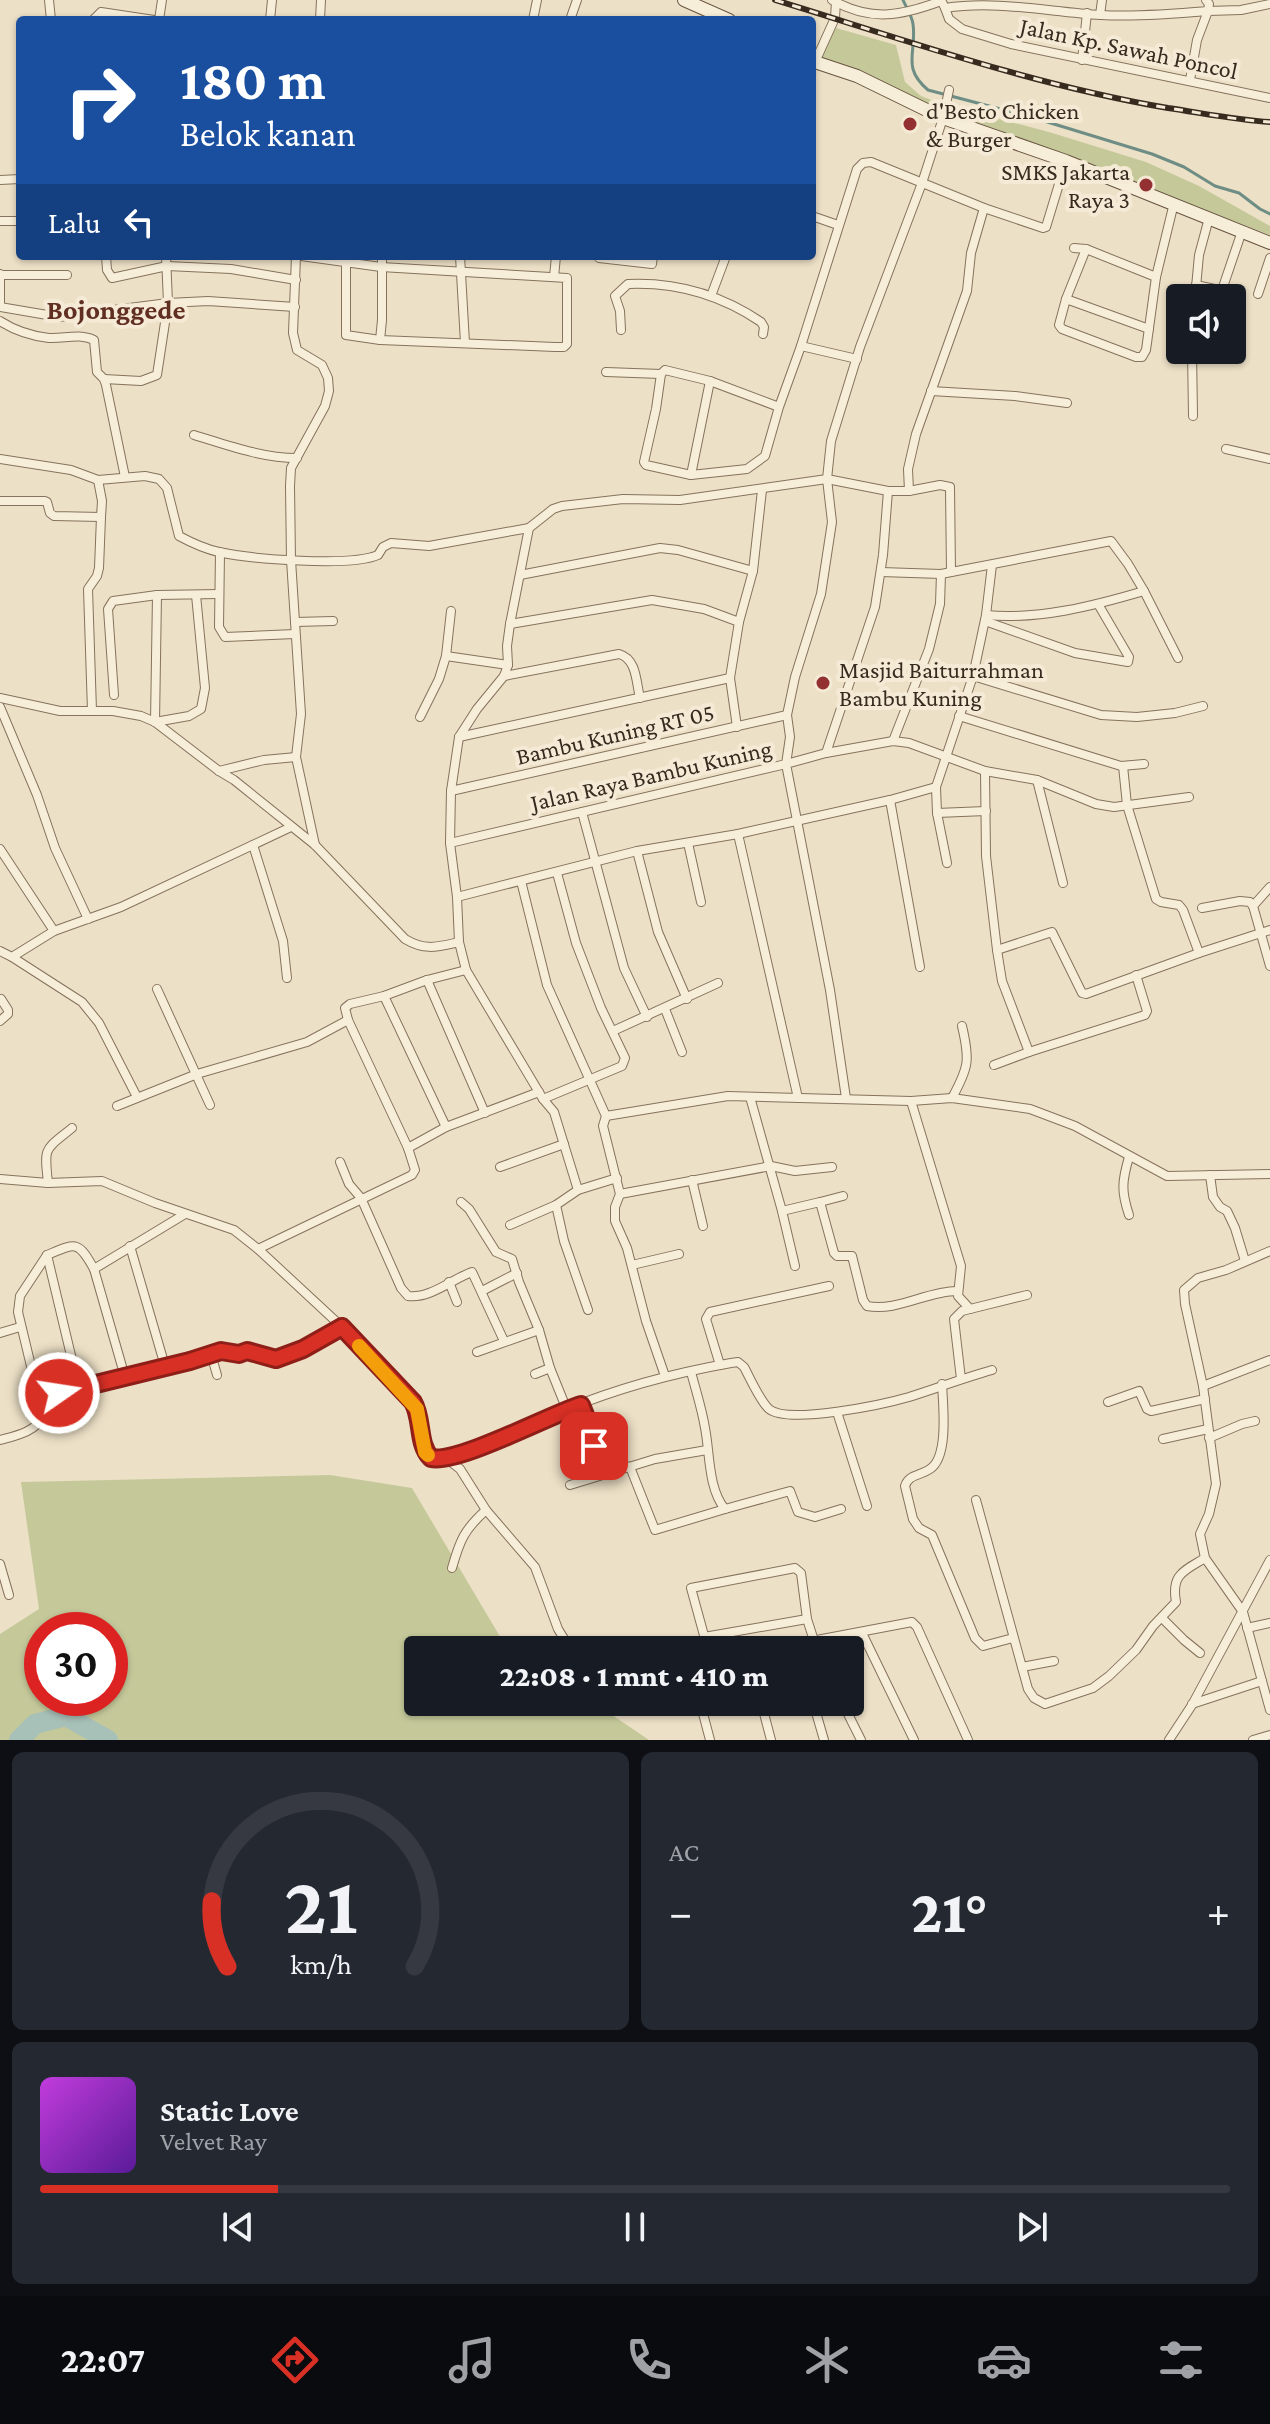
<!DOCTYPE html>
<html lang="id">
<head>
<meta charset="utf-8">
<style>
	:root { --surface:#171b24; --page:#242831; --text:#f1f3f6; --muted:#9ea1a6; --line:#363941; --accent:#d93025 }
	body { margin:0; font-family:"Crimson Pro",serif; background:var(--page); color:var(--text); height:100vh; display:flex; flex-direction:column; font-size:30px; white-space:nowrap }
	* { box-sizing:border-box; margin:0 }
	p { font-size:26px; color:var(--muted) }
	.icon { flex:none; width:44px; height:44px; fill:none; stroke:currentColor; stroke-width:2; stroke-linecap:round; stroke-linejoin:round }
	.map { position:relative; height:1740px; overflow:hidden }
	.sheet { display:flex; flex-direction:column; gap:12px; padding:12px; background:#0d0f14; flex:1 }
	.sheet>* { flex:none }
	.hud { position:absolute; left:16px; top:16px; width:800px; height:244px; border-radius:8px; box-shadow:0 2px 6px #0004; background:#1a4fa0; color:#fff; overflow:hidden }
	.tools { position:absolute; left:1166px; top:284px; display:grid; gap:16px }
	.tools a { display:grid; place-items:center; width:80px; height:80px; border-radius:8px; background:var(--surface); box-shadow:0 2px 6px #0004; font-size:40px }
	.speed { position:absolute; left:24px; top:1612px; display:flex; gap:16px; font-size:40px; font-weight:700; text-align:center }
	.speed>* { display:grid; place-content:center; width:104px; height:104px; border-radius:50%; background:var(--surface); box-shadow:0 2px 6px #0004; line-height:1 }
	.speed .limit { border:12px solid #d22; background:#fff; color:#111 }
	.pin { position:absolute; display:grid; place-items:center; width:68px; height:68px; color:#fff; margin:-34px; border-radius:16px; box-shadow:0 4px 12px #0006 }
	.me { position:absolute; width:88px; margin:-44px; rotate:77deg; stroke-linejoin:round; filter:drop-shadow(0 0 6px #0008) }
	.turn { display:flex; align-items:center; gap:28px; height:168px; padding:0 32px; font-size:36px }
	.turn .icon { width:104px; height:104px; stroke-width:2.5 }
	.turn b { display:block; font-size:56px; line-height:68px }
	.then { display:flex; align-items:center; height:76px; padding:0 32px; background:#0003; gap:16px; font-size:30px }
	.big { font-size:60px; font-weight:800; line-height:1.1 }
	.sheet .widget { flex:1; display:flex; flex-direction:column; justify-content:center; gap:12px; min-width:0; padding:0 28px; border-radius:12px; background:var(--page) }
	.sheet .dial { align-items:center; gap:0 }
	.dial svg { height:208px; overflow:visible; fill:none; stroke:var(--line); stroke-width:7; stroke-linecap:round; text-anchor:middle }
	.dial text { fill:var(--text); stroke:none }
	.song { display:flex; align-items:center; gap:24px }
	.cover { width:96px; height:96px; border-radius:12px; background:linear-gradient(135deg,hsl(290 70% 55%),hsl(270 70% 35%)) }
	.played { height:8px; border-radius:4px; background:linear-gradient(90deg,var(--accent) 20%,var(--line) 20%) }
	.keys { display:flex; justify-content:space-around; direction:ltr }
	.heat { display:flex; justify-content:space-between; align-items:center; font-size:44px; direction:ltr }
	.sheet .tiles { flex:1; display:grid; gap:12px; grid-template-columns:1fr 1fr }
	.widget:last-child { grid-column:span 2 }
	.trip { position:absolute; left:404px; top:1636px; width:460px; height:80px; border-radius:8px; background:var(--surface); box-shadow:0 2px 6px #0004; font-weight:800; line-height:80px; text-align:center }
	.dock { display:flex; height:128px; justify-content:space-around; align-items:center; background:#090b0e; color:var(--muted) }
	.dock .icon { width:56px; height:56px }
	.dock .active { color:var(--accent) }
	.dock b { font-size:36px; color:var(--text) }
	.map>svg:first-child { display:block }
</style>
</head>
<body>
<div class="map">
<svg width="1270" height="1740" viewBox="0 0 1270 1740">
	<rect width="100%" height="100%" fill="#ece0c6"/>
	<g fill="#c5c99a" fill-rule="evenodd">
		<polygon points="836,28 896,45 905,82 921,96 942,104 1049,132 1146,162 1199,186 1270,226 1270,235 947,112 821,57"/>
		<path d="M330 1475 412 1488 502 1640 517 1650H418V1702H593L649 1740H0V1634L39 1609 21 1482ZM42 1630H110V1698H42Z"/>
	</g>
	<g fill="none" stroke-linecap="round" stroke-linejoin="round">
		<path stroke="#6e8d85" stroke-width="3" d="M903 0C906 7 912 16 913 24 917 53 901 67 928 90L1031 117 1152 154 1184 167 1215 186 1239 193 1260 209 1270 214"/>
		<polyline stroke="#a7c0b8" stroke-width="20" points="19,1740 35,1724 66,1716 108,1740"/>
		<g stroke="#86725d" stroke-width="10">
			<g id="minor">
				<polyline points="49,0 51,20"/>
				<path d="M832 0C871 22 901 16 941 1"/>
				<path d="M941 0 945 8C997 0 1049 12 1101 15 1136 17 1173 14 1208 11L1209 4 1206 0"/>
				<polyline points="945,8 949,19 962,29 1011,44 1270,98"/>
				<polyline points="1100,15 1102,0"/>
				<polyline points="93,20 101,12 154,20"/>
				<polyline points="159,20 162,0"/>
				<polyline points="270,20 272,0"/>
				<polyline points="320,20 321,0"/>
				<polyline points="533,20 537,0"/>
				<polyline points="570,20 577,0"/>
				<polyline points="1082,60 1087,13"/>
				<polyline points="815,62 835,18 836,1"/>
				<polyline points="1190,80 1197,40 1208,11 1241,10 1270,4"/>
				<polyline points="0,180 20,179"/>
				<polyline points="812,216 838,225"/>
				<polyline points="0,221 20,221"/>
				<polyline points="1074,248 1086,249 1156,277"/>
				<polyline points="1086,249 1066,299 1059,325 1062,329 1136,357 1142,357 1146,350 1156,277 1174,203"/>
				<polyline points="106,256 107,270 112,278 167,266 231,269 296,280"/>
				<polyline points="296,256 293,333 297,350 322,365 328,378 329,391 325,406 291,468 290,486 291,560 301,714 296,757 315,845"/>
				<polyline points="301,256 381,267 567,278 567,344 564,347 555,347 380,340 346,335 346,256"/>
				<polyline points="460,256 465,343"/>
				<polyline points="599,258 652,264 653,256"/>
				<polyline points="0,274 0,304"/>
				<polyline points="0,275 67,275"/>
				<polyline points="554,277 556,256"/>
				<polyline points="1196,285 1219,290 1223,287 1242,231"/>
				<polyline points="1258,294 1270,258"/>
				<polyline points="711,296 726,256"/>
				<polyline points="1195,298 1199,255 1209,218"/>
				<polyline points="1066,299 1149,329"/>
				<polyline points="0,307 59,317 168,303 208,301 295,307"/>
				<path d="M0 321C14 330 32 336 49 338 64 339 79 333 94 340L97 372 104 379 106 385 125 477"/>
				<path d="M621 330 620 311 615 296 628 284C676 282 721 295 761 322L764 327 763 334"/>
				<polyline points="380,340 382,320 382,256"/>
				<polyline points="1192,350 1193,416"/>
				<polyline points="857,359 801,346 857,169 863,163 871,162 984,208 1043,228 1046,227 1066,161"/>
				<polyline points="606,372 661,374"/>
				<polyline points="104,379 141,381 157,375 168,303 166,256"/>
				<polyline points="931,391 1015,396 1067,403"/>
				<polyline points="779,407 765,456 747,469 691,475 646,465 644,462 656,409 661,374 665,370 710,381 779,407 801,346"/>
				<path d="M194 435C227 445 262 458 297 458"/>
				<polyline points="1226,449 1270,459"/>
				<path d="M0 459 71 470 98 480 145 476 159 479 167 488 179 536C192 543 205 549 219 552 250 559 351 567 378 555L383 547 391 543 429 546 529 528"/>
				<polyline points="691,475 710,381"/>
				<polyline points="909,491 940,485 950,487 951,572"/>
				<polyline points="0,501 45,501 47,502 50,513 54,516 101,517 102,501 98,480"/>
				<polyline points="220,552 219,627 225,637 295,634"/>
				<polyline points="881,572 941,574 1111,541 1128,564 1144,591"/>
				<polyline points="520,575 660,548 678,550 753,571"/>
				<path d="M986 615C1039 620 1093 606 1144 591L1178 658"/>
				<polyline points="985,621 1075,653 1128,662 1129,657 1098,604"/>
				<polyline points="295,622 333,621"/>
				<polyline points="510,624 652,600 704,609 739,622"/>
				<polyline points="446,656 508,665"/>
				<path d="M504 676 619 654C637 659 636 682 640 698"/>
				<polyline points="973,676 1101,715 1137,717 1175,713 1203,706"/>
				<polyline points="114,695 108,609 113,601 157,595 219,594"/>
				<path d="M0 698 60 711H113L141 716 155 722 219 771 234 780 315 845 405 939C425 951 437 947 459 942"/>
				<polyline points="0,707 37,795 55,848 88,919"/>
				<polyline points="92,711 88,589 97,576 99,568 101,517"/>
				<polyline points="959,716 1121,766 1144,764"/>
				<polyline points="420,717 439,679 446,656 451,611"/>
				<polyline points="155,722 189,716 201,709 205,688 196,595"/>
				<polyline points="155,722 157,595"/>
				<polyline points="737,727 730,678 739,622 753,571 762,490"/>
				<polyline points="459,737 730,678"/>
				<polyline points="893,741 929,649 940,604 941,574"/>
				<polyline points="826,753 875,607 883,555 888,491"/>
				<polyline points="1123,766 1127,805 1156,899 1161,902 1179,905 1183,910 1199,953"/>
				<polyline points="219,771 264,760 296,757"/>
				<polyline points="985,771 986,856 997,950 1002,981 1029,1052 994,1065"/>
				<polyline points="1037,780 1063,883"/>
				<polyline points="936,787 937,813 947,863"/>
				<polyline points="451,791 787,715"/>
				<polyline points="890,800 920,967"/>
				<polyline points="582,812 624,968 647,1017"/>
				<polyline points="937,813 986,811"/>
				<polyline points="738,834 798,1098"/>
				<polyline points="450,843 786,764 790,737 787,715 795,677 821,594 832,522 827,479 831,441 860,347 922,183 943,118 949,90"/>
				<polyline points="688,843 701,902"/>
				<polyline points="253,845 283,941 287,978"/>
				<polyline points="0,849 54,931"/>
				<polyline points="637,851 658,932 687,999"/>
				<polyline points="521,881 547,985 606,1116 603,1126 620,1194 615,1207 615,1221 627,1248 646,1321 665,1376"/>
				<polyline points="457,897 637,851 738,834 890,800 936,787 973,676 986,615 992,565"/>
				<polyline points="1253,906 1270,887"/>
				<polyline points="1202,908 1240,901 1250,902 1253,906 1270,966"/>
				<polyline points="997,950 1052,932 1082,993 1086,994 1199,953 1270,930"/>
				<polyline points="0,951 12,957 54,931 121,907 291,827"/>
				<polyline points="12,957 82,1002 99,1023 137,1097"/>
				<polyline points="427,980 485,1113"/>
				<polyline points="157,989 210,1105"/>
				<polyline points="384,996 446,1127"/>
				<polyline points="665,1009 682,1052"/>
				<polyline points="0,1021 8,1014 8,1010 1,999"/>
				<polyline points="613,1031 718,983"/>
				<polyline points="1029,1052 1145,1015 1147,1011 1136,975"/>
				<path d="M750 1097 782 1211 820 1202 834 1253 837 1256H852L863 1300 867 1306C897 1312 927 1291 957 1291"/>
				<polyline points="846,1098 830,990 786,764 826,753 893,741 909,743 985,771 1037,780 1096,804 1114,807 1189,797"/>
				<path d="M952 1098C969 1067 970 1060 962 1026"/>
				<polyline points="543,1099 622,1066 625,1058 601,1008 576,943 557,873"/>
				<polyline points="911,1101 961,1266 958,1296 970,1309 1027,1295"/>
				<polyline points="117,1106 197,1074 307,1042 348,1020"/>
				<polyline points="606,1116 728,1096 911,1101 952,1098 1030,1109 1075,1126 1167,1176 1270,1174"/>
				<polyline points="408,1148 446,1127 539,1092"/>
				<path d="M340 1162 349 1184 361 1198 401 1288 408 1296C430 1299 452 1279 472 1272L504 1341"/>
				<polyline points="500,1167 564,1144"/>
				<polyline points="1210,1175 1213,1197 1220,1207 1227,1211 1235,1228 1245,1261"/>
				<path d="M0 1179 48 1183 102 1181 155 1203 234 1230 258 1249 342 1327 413 1402C424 1419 415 1453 437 1459 482 1452 523 1427 565 1410 618 1388 674 1373 731 1363L738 1362 744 1367C750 1378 760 1401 769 1409 788 1425 885 1404 909 1397 937 1388 964 1378 992 1370"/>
				<polyline points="692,1180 703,1226"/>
				<path d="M48 1183C44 1146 44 1151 72 1128"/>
				<polyline points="578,1190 617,1178"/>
				<polyline points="620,1194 771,1166 795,1171 832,1167"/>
				<polyline points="461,1202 469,1209 496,1252 512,1259 519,1282 539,1330 550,1368 567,1410"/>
				<polyline points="820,1202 843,1196"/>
				<polyline points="782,1211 795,1266"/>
				<path d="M1129 1215C1121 1191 1122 1181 1129 1157"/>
				<polyline points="510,1225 556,1205"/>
				<polyline points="130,1246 165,1366"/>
				<polyline points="258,1249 412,1175 415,1170 408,1148 348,1020 345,1008 350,1004 384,996 427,980 466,970"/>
				<polyline points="1270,1251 1226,1270 1198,1278 1184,1290 1185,1304 1203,1386 1216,1484 1209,1514 1200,1534 1205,1558 1243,1612 1270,1710"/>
				<polyline points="632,1265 679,1254"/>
				<polyline points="94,1269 125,1377"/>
				<polyline points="449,1282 457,1302"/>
				<polyline points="482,1291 517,1273"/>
				<polyline points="588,1310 564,1241 556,1205 578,1190 554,1112 543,1099 466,970 459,942 457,897 450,843 451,791 459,737 477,709 504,676 508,665 507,646 510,624 529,528 553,509 562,506 623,499 680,500 827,479 888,491 909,491 908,469 916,434 967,291 971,253 984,208"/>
				<polyline points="0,1333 20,1327"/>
				<polyline points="477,1352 539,1330"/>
				<polyline points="211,1354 217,1375"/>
				<polyline points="720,1365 706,1319 710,1312 829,1286"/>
				<path d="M691 1372C696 1391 702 1409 705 1428 710 1453 708 1489 725 1509L790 1491 798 1512 815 1517 841 1509"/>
				<polyline points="535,1374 550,1368"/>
				<polyline points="961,1379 954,1319 962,1311 970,1309"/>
				<path d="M942 1384C943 1405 949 1457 930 1469 920 1476 909 1474 905 1486L913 1519 919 1528 932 1535 975 1638 983 1646 1013 1638"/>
				<polyline points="1203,1386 1270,1360"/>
				<path d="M79 1389 47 1255C76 1243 78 1240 94 1269L185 1214"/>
				<polyline points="39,1397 79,1389 221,1351 239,1354 247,1351 276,1359 303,1349 342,1327"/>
				<polyline points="1108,1402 1139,1391 1147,1409 1151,1411 1205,1399"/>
				<polyline points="581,1405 589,1425 587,1437 590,1444 604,1449 611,1463 630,1467 655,1530 725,1509"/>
				<polyline points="837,1412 867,1506"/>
				<polyline points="1209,1438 1242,1424 1255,1421"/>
				<polyline points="1163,1439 1208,1429"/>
				<path d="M0 1440C15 1436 36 1432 43 1416L18 1312 20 1296 47 1255"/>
				<polyline points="446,1458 460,1469 486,1510 535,1567 558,1629 571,1650"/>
				<polyline points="570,1485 655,1459 707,1450"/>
				<path d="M976 1500 1028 1689 1034 1698 1045 1704 1093 1688 1109 1676 1136 1650 1153 1626 1176 1602C1171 1574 1184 1571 1205 1558"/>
				<polyline points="0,1564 9,1595"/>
				<path d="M452 1568C460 1540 464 1530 486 1510"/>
				<polyline points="1162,1618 1184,1640 1200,1653"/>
				<polyline points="1247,1628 1270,1623"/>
				<polyline points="862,1633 914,1740"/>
				<polyline points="704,1637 807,1619"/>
				<polyline points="616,1650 626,1645 636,1650"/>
				<polyline points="708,1650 691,1588 795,1568 801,1573 807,1619 817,1650"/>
				<polyline points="764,1650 912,1622 917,1627 968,1740"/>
				<polyline points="1022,1667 1054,1661"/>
				<polyline points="700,1702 710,1740"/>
				<polyline points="761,1702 771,1740"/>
				<polyline points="813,1702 824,1740"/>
				<polyline points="842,1702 861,1740"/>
				<polyline points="1192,1704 1262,1681"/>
				<polyline points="1169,1740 1192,1705 1270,1560"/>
				<polyline points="1253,1740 1270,1735"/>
			</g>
		</g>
		<g stroke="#685340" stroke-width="14">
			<g id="secondary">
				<polyline points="684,0 729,20"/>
				<polyline points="812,61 857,76 943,118 1066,161 1270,243"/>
			</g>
		</g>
		<use href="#minor" stroke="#f7eed9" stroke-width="8"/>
		<use href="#secondary" stroke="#f7eed9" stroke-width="12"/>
		<g stroke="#372b20" stroke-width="6">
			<path id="rail" d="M775 0C905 40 1033 85 1168 108 1202 113 1236 120 1270 122"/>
		</g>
		<use href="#rail" stroke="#f4ead5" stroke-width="3" stroke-dasharray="9" stroke-linecap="butt"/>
	</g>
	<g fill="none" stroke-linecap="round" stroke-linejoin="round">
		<g stroke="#8d1f18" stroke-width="20">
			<path id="route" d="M59 1393 190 1361 221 1351 239 1354 247 1351 276 1359 303 1349 342 1327 413 1402C423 1419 417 1444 431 1458 458 1464 549 1415 581 1405L589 1425 588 1440 594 1446"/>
		</g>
		<use href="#route" stroke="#d93025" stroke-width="14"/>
		<polyline stroke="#f59e0b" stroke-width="14" points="359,1346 417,1409 425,1452 428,1455"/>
	</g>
	<g fill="#923032" stroke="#f4ead5" stroke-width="3">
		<circle cx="910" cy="124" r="8"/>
		<circle cx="1146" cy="185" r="8"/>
		<circle cx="823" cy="683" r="8"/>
	</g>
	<g text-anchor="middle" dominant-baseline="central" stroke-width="8" stroke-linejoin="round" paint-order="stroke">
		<g font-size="24" fill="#372b20" stroke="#f4ead5">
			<text transform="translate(1129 48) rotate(12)">Jalan Kp. Sawah Poncol</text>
			<text transform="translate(615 734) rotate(-13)">Bambu Kuning RT 05</text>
			<text transform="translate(651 775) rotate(-13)">Jalan Raya Bambu Kuning</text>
		</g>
		<g font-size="24" fill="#372b20" stroke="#f4ead5" text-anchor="start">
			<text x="926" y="110">d'Besto Chicken<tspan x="926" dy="28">&amp; Burger</tspan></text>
			<text x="1130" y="171" text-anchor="end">SMKS Jakarta<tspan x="1130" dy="28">Raya 3</tspan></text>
			<text x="839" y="669">Masjid Baiturrahman<tspan x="839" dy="28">Bambu Kuning</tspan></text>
		</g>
		<g font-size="28" font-weight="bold" fill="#612e22" stroke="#f4ead5">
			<text x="116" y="309">Bojonggede</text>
		</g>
	</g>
</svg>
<div class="tools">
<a><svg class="icon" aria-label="sound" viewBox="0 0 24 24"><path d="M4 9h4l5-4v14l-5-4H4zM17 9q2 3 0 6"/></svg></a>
</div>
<div class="speed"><div class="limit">30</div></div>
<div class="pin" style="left:594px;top:1446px;background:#d93025"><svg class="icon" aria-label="arrive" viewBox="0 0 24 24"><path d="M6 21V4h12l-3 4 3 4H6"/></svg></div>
<svg class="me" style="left:59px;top:1393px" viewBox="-20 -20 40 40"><circle r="17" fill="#d93025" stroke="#fff" stroke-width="3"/><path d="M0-11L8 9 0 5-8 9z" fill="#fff"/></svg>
<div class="trip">22:08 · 1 mnt · 410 m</div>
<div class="hud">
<div class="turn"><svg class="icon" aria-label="right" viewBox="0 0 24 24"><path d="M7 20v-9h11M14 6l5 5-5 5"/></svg><div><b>180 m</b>Belok kanan</div></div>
<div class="then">Lalu<svg class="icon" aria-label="left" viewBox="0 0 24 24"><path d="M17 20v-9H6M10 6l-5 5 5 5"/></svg></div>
</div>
</div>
<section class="sheet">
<div class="tiles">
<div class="widget dial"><svg viewBox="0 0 100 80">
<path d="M14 69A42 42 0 1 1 86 69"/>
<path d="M14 69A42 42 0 0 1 8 44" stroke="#d93025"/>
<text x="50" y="56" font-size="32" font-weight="700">21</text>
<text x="50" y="72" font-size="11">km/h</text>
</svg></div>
<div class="widget"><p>AC</p>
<div class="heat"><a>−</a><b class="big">21°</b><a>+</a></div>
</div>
<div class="widget">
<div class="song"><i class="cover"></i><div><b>Static Love</b><p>Velvet Ray</p></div></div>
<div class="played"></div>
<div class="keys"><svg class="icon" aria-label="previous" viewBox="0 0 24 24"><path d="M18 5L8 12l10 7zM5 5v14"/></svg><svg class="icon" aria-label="pause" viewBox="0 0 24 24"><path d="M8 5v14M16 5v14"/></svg><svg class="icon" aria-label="next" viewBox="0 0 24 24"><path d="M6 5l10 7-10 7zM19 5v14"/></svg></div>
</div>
</div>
</section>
<nav class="dock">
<b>22:07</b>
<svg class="icon active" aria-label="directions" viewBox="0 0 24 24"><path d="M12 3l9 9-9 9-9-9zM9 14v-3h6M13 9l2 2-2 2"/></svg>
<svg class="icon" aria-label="music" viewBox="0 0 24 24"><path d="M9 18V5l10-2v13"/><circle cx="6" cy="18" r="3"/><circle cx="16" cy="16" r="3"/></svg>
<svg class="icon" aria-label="phone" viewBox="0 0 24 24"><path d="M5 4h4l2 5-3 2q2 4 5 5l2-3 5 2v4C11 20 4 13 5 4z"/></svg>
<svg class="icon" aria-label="climate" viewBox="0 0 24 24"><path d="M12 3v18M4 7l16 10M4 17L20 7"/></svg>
<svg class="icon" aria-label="car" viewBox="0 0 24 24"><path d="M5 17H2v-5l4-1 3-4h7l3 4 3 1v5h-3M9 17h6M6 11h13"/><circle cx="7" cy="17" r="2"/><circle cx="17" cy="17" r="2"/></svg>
<svg class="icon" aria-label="filters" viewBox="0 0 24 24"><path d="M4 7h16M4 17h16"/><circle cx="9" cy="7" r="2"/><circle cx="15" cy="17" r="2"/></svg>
</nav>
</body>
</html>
